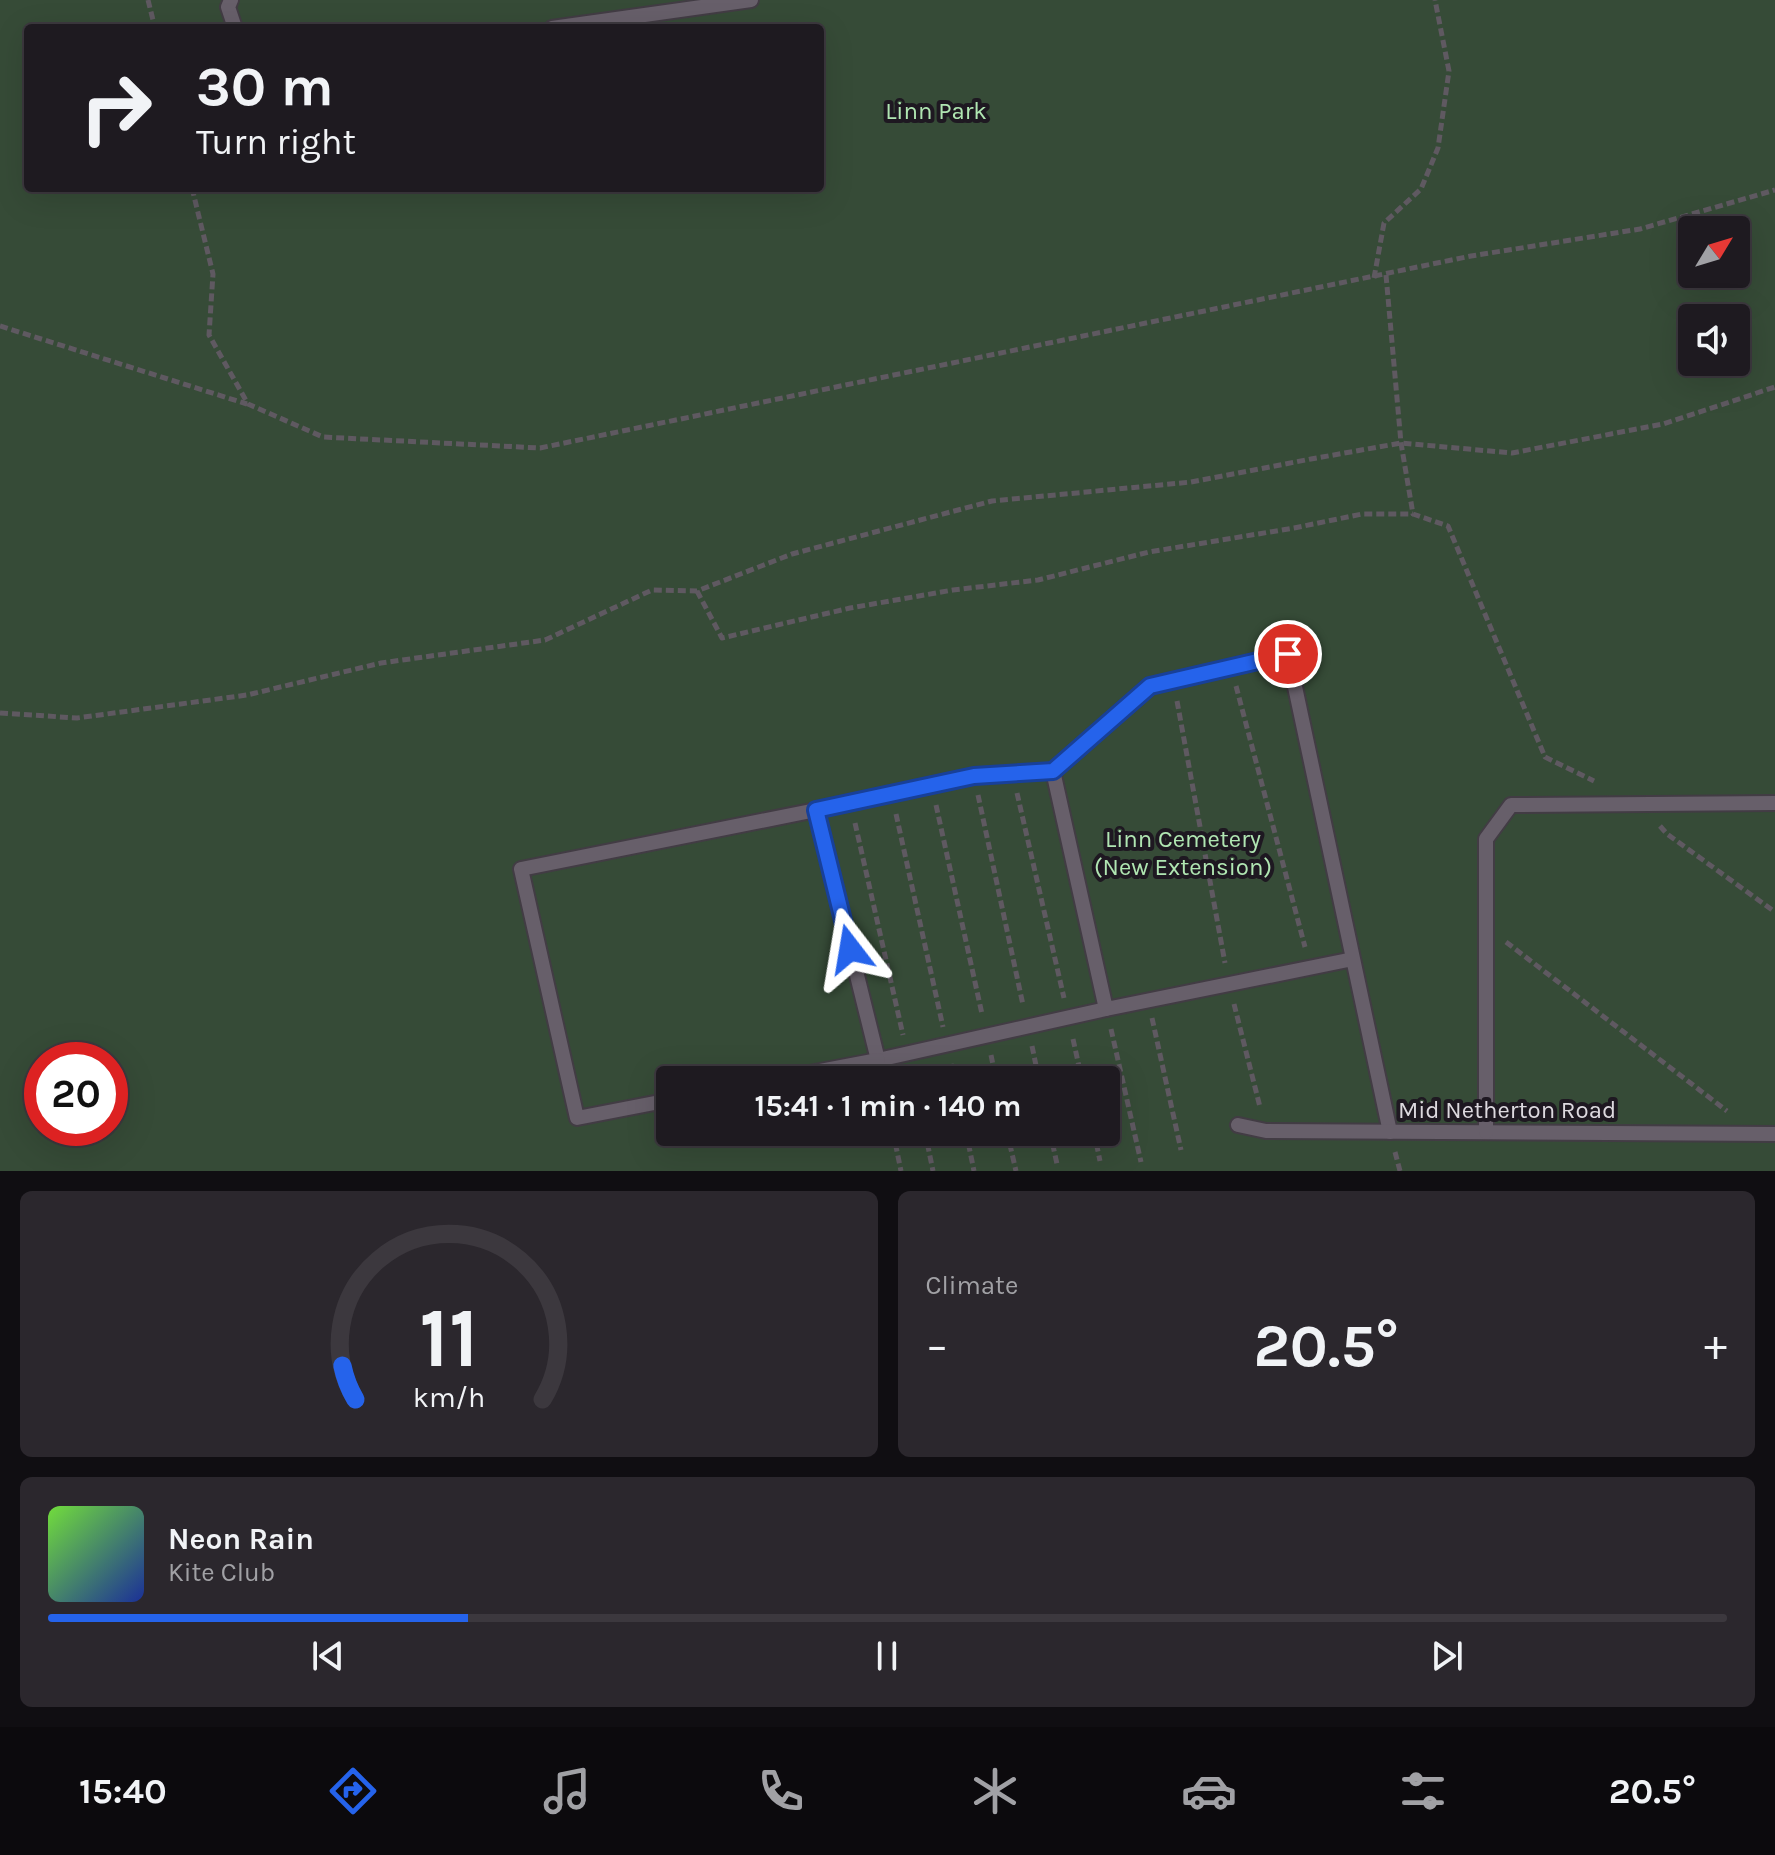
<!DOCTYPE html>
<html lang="en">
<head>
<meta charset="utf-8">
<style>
	:root { --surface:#1e1a20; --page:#2b272d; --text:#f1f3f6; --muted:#a1a1a5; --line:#3c383e; --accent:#2563eb }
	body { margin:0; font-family:Karla,sans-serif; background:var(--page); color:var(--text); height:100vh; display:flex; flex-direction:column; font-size:30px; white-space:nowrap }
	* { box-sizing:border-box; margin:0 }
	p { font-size:26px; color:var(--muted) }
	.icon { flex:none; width:44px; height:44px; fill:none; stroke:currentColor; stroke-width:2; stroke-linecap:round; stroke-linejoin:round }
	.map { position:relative; height:1171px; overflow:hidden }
	.details { display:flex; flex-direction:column; gap:20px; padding:20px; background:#100e12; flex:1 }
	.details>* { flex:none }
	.banner { position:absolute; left:24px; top:24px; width:800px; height:168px; border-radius:8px; box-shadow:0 8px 32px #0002,0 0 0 2px var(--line); background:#1e1a20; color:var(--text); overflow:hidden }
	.needle { width:52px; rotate:52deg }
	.buttons { position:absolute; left:1678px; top:216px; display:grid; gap:16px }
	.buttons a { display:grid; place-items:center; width:72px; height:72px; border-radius:8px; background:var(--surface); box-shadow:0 8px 32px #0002,0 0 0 2px var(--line); font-size:40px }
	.speed { position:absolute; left:24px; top:1042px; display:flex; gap:16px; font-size:40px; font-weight:700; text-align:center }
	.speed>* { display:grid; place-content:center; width:104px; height:104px; border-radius:50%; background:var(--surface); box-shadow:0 8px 32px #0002,0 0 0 2px var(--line); line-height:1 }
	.speed .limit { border:12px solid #d22; background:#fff; color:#111 }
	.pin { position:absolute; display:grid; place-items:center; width:68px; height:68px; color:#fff; margin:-34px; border:4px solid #fff; border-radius:50%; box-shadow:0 2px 8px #0007 }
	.me { position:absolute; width:88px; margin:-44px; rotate:346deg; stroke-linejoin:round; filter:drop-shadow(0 0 6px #0008) }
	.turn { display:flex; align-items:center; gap:28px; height:168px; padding:0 40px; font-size:36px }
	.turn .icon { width:104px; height:104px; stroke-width:2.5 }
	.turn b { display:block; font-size:56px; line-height:68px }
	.big { font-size:60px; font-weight:700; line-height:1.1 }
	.details .widget { flex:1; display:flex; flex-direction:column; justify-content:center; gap:12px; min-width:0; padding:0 28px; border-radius:12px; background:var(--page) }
	.details .dial { align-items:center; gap:0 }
	.dial svg { height:208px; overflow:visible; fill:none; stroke:var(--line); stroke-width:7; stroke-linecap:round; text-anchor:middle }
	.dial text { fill:var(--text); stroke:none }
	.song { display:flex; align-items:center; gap:24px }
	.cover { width:96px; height:96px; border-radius:12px; background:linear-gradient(135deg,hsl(100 70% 55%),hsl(230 70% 35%)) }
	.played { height:8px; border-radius:4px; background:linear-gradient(90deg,var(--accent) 25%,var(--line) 25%) }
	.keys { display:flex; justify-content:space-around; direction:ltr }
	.heat { display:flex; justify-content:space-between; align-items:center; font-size:44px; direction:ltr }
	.details .tiles { flex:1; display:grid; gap:20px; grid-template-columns:1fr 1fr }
	.widget:last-child { grid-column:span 2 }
	.trip { position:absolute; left:656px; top:1066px; width:464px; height:80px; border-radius:8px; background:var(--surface); box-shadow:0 8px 32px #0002,0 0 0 2px var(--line); font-weight:700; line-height:80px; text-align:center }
	.dock { display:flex; height:128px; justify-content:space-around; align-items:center; background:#0c0a0d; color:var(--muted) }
	.dock .icon { width:56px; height:56px }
	.dock .on { color:var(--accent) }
	.dock b { font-size:36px; color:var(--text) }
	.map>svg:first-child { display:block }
</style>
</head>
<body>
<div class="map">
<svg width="1775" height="1171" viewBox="0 0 1775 1171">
	<rect width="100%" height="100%" fill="#28222b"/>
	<path fill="#364b37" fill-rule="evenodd" d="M0 0H1775V1171H0ZM28 28H820V188H28ZM1692 230H1736V274H1692ZM1692 318H1736V362H1692ZM42 1060H110V1128H42ZM670 1080H1106V1132H670Z"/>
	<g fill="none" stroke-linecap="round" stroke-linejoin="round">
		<g stroke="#423c44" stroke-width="18">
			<g id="service">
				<polyline points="231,0 228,7 235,28"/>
				<polyline points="552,28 751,0"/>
				<polyline points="1053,771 974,776 816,810 878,1060 1106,1009"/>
				<polyline points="1353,959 1106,1009 1053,771 1150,686 1288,654 1390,1132"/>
				<polyline points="773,1080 878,1060"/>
				<polyline points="670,1100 577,1118 521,869 816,810"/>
				<polyline points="1238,1125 1266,1131 1775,1134"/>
				<polyline points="1486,1132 1486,839 1511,805 1775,803"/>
			</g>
		</g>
		<g stroke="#5f5961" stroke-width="5" stroke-dasharray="8 4" stroke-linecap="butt">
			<polyline points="148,0 155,28"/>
			<polyline points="192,188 213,274 209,335 248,404 323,437 540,448 1471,256 1640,229 1775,190"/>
			<polyline points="1386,275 1401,443 1413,514 1448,526 1545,757 1594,781"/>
			<polyline points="1374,278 1384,223 1421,189 1438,148 1449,71 1435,0"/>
			<polyline points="0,326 247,404"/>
			<polyline points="697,591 722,638 850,608 953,590 1038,580 1149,552 1294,528 1362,514 1413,514"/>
			<polyline points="1236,686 1305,947"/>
			<polyline points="1177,701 1225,963"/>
			<polyline points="0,713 77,718 247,695 381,663 545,640 652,590 697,591 792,554 992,501 1191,482 1311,459 1401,443 1512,453 1663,424 1775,387"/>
			<polyline points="1017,793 1064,998"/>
			<polyline points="978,795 1023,1005"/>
			<polyline points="936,805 982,1014"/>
			<polyline points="896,814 943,1027"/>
			<polyline points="855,823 903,1035"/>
			<polyline points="1660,826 1667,834 1775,912"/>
			<polyline points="1506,942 1727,1111"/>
			<polyline points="1234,1004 1260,1107"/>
			<polyline points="1152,1018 1181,1150"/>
			<polyline points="1111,1029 1141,1162"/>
			<polyline points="1073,1039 1082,1080"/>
			<polyline points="1032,1046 1039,1080"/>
			<polyline points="991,1055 996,1080"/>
			<polyline points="951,1064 954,1080"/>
			<polyline points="893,1132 901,1171"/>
			<polyline points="925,1132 933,1171"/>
			<polyline points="966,1132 974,1171"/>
			<polyline points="1007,1132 1016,1171"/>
			<polyline points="1050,1132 1057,1164"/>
			<polyline points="1094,1132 1100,1161"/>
			<polyline points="1395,1152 1400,1171"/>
		</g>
		<use href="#service" stroke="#675f6a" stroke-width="14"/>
	</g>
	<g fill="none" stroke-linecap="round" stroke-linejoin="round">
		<g stroke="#184099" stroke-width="20">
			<polyline id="route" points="850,949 816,810 974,776 1053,771 1150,686 1288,654"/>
		</g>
		<use href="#route" stroke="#2563eb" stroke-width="14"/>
	</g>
	<g text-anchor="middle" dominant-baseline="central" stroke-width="8" stroke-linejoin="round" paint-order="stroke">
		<g font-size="24" fill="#b0e6b2" stroke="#1e1821">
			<text x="936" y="111">Linn Park</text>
			<text x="1183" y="839">Linn Cemetery<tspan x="1183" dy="28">(New Extension)</tspan></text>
		</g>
		<g font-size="24" fill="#ddd9df" stroke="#1e1821">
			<text x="1507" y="1110">Mid Netherton Road</text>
		</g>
	</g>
</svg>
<div class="buttons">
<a><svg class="needle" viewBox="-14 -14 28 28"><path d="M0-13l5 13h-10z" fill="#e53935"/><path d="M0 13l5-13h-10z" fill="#a1a1a5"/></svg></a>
<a><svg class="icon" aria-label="sound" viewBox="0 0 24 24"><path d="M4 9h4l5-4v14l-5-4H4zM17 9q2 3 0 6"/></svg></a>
</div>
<div class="speed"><div class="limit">20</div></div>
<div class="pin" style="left:1288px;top:654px;background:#d93025"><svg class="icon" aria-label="arrive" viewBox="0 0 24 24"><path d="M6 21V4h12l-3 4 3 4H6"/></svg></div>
<svg class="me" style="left:850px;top:949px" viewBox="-20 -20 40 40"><path d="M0-17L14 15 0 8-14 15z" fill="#2563eb" stroke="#fff" stroke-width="4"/></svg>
<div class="trip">15:41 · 1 min · 140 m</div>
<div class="banner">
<div class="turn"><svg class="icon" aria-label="right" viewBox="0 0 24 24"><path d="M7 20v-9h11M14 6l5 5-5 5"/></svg><div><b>30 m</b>Turn right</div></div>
</div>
</div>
<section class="details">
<div class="tiles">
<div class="widget dial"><svg viewBox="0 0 100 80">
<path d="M14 69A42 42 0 1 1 86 69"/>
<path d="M14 69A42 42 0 0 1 9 56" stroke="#2563eb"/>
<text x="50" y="56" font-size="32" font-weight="700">11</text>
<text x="50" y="72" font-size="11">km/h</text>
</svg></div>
<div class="widget"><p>Climate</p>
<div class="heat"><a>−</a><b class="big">20.5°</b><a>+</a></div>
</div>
<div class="widget">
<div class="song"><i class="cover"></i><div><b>Neon Rain</b><p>Kite Club</p></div></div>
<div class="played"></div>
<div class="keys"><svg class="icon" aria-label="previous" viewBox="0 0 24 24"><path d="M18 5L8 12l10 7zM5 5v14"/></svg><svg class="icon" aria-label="pause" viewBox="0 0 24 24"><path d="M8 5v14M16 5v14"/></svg><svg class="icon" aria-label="next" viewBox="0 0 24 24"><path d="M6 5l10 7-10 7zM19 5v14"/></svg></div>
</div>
</div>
</section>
<nav class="dock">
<b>15:40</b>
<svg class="icon on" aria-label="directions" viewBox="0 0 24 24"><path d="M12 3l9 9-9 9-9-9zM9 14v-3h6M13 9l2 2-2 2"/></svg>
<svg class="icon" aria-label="music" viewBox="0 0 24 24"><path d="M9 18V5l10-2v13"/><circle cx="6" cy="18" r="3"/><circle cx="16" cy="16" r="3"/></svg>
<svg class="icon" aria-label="phone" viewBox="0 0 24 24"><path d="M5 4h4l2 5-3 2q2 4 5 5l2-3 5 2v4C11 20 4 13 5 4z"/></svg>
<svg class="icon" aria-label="climate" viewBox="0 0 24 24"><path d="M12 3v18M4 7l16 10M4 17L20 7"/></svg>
<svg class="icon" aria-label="car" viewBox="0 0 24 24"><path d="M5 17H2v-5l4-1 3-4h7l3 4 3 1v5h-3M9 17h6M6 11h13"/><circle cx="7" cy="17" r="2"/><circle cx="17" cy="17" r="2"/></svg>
<svg class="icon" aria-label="filters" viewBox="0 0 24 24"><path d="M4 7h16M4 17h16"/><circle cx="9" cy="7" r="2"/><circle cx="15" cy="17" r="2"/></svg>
<b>20.5°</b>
</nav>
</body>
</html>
